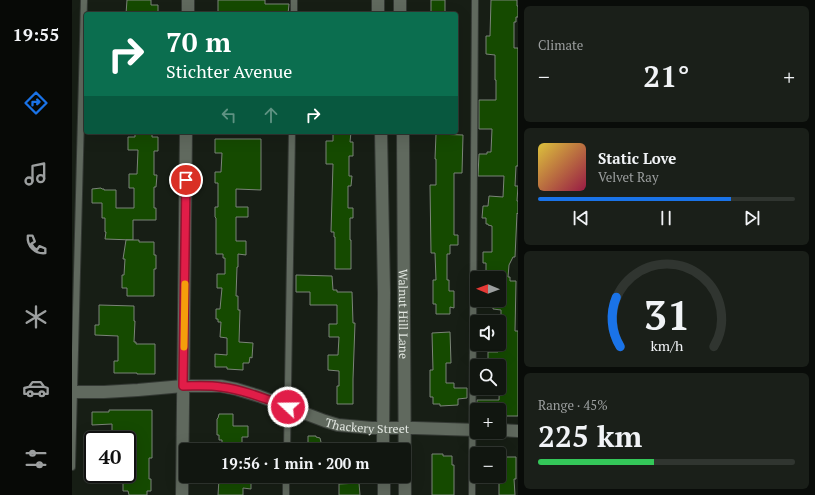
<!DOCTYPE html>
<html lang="en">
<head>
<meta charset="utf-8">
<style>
	:root { --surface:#111610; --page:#1a1f19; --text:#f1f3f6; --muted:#9c9f9f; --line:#303530; --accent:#1a73e8 }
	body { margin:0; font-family:"PT Serif",serif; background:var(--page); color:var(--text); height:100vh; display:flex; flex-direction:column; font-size:15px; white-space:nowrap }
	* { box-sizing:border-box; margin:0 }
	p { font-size:13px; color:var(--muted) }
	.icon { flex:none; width:22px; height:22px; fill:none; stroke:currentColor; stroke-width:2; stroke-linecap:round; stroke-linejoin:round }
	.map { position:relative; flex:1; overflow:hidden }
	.details { display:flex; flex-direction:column; gap:6px; padding:6px; background:#090c09; width:297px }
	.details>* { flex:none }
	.guide { position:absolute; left:12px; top:12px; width:374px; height:122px; border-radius:4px; box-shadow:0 4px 16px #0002,0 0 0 1px var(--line); background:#0b6e4f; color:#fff; overflow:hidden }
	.needle { width:26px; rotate:271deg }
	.fabs { position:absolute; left:398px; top:271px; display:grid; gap:8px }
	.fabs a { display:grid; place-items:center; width:36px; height:36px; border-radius:4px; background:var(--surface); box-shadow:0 4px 16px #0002,0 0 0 1px var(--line); font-size:20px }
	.speed { position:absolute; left:12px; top:431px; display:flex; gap:8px; font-size:20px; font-weight:700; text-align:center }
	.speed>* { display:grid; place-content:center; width:52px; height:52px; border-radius:50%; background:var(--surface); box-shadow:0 4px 16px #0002,0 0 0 1px var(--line); line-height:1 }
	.speed .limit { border:2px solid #111; border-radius:6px; background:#fff; color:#111 }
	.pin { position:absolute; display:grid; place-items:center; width:34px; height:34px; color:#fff; margin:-17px; border:2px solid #fff; border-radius:50%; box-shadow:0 1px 4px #0007 }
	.me { position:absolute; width:44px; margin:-22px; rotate:291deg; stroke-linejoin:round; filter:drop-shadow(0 0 3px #0008) }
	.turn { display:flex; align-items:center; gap:14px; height:84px; padding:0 16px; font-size:18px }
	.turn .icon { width:52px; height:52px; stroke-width:2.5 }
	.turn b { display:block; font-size:28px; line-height:34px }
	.lanes { display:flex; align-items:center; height:38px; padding:0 16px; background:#0003; justify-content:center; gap:20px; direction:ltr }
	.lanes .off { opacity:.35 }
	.big { font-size:30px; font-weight:700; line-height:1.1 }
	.details .tile { flex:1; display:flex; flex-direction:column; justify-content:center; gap:6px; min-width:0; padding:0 14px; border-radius:6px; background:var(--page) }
	.details .dial { align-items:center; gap:0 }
	.dial svg { height:104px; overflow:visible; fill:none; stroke:var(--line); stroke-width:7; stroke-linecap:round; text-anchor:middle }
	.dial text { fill:var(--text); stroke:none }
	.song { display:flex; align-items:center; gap:12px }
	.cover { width:48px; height:48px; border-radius:6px; background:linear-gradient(135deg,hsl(50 70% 55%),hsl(340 70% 35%)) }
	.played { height:4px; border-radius:2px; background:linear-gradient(90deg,var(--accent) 75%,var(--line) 75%) }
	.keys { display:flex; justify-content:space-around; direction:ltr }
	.heat { display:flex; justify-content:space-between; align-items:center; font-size:22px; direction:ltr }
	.charge { height:6px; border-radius:3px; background:linear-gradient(90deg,#34c759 45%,var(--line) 0) }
	.trip { position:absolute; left:107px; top:443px; width:232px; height:40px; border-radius:4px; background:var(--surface); box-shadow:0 4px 16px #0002,0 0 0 1px var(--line); font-weight:700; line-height:40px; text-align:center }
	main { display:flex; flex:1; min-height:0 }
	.dock { display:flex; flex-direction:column; width:72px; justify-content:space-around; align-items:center; background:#070906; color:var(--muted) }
	.dock .icon { width:28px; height:28px }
	.dock .on { color:var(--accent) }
	.dock b { font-size:18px; color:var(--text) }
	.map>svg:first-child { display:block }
</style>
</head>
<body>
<main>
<nav class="dock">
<b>19:55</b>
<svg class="icon on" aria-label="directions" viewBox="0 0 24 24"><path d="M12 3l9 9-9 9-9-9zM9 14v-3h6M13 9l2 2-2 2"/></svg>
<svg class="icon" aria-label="music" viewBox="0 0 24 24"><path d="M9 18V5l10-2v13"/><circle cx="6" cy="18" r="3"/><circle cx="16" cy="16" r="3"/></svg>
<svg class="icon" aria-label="phone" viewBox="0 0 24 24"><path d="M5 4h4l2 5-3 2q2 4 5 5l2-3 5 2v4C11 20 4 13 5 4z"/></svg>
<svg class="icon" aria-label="climate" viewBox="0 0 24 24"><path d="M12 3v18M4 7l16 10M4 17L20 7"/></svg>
<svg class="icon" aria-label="car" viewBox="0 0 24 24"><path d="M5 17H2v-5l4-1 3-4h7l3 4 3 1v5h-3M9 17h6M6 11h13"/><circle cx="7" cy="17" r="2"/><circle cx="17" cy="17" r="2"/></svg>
<svg class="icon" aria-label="filters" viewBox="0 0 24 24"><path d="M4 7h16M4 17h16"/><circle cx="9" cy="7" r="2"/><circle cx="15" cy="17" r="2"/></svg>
</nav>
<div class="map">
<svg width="446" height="495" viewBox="0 0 446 495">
	<rect width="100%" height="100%" fill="#171e15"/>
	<g fill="#154a00" stroke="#7b8478">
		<polygon points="55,0 79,0 79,5 86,5 86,14 54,14"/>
		<polygon points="146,0 193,0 193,4 217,4 216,14 202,14 202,12 186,12 186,14 146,14"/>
		<rect x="359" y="0" width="14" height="14"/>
		<polygon points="419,0 445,0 445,6 446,6 446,17 444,17 444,22 442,22 442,48 446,48 446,166 444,166 443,186 446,186 445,201 446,201 446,214 445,213 443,257 441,257 437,265 436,277 438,277 438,281 444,281 443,331 446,331 446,416 427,416 427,410 405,409 405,400 427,400 428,365 416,365 416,352 426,352 427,331 429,331 429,310 421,309 421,300 427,300 427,294 429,294 428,276 423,275 423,274 414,274 414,263 411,263 411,252 420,252 420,226 416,225 416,224 414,224 414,218 410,218 411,206 416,206 417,196 431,197 432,176 406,176 407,154 415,154 415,152 419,152 420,129 407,129 407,100 424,100 424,80 423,80 423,55 414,54 414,36 418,36"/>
		<polygon points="63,132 80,132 80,137 86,137 86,151 82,151 82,175 85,175 84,187 82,187 82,208 84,208 84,220 61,220 61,240 33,239 34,232 33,232 33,218 30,218 30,203 20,203 20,189 29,188 30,189 32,189 32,190 44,190 44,208 62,208 62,188 57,188 57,174 65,174 66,150 56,150 56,137 63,137"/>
		<polygon points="261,132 279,132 278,142 281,142 281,156 277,156 277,176 280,176 279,186 276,186 276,208 281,208 281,218 278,218 278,240 279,240 279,269 263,269 263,237 262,237 262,232 259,232 261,164 254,164 254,141 261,141"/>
		<polygon points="364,134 391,135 390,173 382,173 382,235 386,235 386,245 378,245 378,254 375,254 375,280 377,280 377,291 382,291 382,308 378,307 378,314 364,314 364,304 361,304 361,280 364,280 363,253 359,253 358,185 364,185 364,159 363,159"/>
		<polygon points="143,139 189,139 189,190 164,189 164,207 176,207 176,217 164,217 164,241 174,241 174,255 166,254 166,267 165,267 164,296 166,296 166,310 168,310 167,342 181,343 180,358 178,357 177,363 171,363 171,370 155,369 155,367 143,367 143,354 155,355 155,338 148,337 149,322 146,322 146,319 144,319 144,309 148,309 150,288 145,288 145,274 153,274 153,258 151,258 151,254 144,254 144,218 143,217 143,207 146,207 146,183 143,183 143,172 149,172 150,153 143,153"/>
		<polygon points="54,240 67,240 67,242 82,242 82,255 84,255 84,269 82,269 82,296 55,296 55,288 50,288 50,275 52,275 53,259 51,259"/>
		<polygon points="224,275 260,276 261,290 265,290 265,292 280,292 281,323 283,323 281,379 281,404 265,404 265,386 267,386 267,371 256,370 256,355 266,355 267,337 257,337 257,324 265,324 265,305 238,305 238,292 224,292"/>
		<polygon points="27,305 62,306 62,321 63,321 62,342 64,342 64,344 83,344 83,374 65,374 65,373 42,373 42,361 46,361 46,336 23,335 23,325 27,325"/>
		<polygon points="378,332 379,363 374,363 374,383 382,383 382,388 395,388 395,398 386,399 386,405 368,406 368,404 361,404 361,397 358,397 358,370 361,370 360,333"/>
		<polygon points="37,410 80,410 80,458 77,458 77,479 79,479 79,491 75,491 75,495 57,495 56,491 51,491 51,478 55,478 56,438 43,438 43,432 40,432 40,424 20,425 20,412 37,412"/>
		<polygon points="147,414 161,414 161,426 176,426 176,437 170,437 170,450 150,450 150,440 147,440 147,435 145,435 145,419 146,418"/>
		<polygon points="236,436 244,436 244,437 248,438 251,450 236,450"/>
		<polygon points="360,454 371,454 371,456 380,456 380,465 382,465 382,495 360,495"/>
		<polygon points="427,457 444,457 444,479 442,479 443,495 427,495"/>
		<polygon points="152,477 166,477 166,480 179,480 179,489 171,488 171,495 146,495 147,479 152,479"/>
		<polygon points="287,483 288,495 267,495 267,484"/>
	</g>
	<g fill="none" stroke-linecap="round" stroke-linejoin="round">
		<g stroke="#343934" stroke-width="8">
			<g id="service">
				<polyline points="222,14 222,0"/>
				<polyline points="215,450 220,132"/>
				<polyline points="0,467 12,0"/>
				<polyline points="214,495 214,476"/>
				<polyline points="400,495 403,0"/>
			</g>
		</g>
		<g stroke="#343934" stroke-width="14">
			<g id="minor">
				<polyline points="116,14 116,0"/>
				<polyline points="110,495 114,132"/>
			</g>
		</g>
		<g stroke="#343934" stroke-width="14">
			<g id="tertiary">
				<path id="s1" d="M0 392H32L66 390 111 386H149L164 389 187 396 253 421 266 425 300 428H343L405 430"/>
				<polyline points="427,430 446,431"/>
			</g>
		</g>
		<g stroke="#343934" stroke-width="14">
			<g id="secondary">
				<polyline points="306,0 306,14"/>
				<polyline points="328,0 328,14"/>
				<polyline points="309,132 312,293 311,450"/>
				<path id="s2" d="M331 132 333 495"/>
				<polyline points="312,476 312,495"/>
			</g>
		</g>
		<use href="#service" stroke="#60695e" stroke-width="6"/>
		<use href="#minor" stroke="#60695e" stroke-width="12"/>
		<use href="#tertiary" stroke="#60695e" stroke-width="12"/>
		<use href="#secondary" stroke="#60695e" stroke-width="12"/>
	</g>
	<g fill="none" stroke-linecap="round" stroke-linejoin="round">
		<g stroke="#92132f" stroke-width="10">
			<path id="route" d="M114 180 111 386C124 386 137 385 149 387 172 390 194 399 216 407"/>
		</g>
		<use href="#route" stroke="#e11d48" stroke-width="7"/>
		<polyline stroke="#f59e0b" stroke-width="7" points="112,347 113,284"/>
	</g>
	<g text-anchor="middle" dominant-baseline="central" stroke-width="4" stroke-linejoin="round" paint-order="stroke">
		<g font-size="12" fill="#e2e7e1" stroke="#0e150c">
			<text stroke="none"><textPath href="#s2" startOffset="182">Walnut Hill Lane</textPath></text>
			<text stroke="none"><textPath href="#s1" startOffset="302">Thackery Street</textPath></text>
		</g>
	</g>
</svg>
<div class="fabs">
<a><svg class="needle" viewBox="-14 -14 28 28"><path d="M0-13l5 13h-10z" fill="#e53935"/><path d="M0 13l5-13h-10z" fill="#9c9f9f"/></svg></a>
<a><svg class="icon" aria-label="sound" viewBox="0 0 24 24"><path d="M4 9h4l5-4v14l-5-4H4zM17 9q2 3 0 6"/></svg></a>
<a><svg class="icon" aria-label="search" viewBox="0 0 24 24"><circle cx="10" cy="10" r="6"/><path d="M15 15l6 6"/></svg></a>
<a>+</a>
<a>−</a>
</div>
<div class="speed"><div class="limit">40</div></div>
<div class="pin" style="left:114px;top:180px;background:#d93025"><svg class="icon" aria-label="arrive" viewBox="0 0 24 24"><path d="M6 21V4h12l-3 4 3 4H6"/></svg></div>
<svg class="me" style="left:216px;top:407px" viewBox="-20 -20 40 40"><circle r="17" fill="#e11d48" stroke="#fff" stroke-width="3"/><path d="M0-11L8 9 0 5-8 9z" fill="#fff"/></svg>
<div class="trip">19:56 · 1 min · 200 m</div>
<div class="guide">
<div class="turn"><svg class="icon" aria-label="right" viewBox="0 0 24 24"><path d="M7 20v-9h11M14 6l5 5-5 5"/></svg><div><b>70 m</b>Stichter Avenue</div></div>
<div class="lanes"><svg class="icon off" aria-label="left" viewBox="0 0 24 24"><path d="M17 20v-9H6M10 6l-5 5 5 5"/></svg><svg class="icon off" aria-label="ahead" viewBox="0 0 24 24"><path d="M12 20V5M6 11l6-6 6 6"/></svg><svg class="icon" aria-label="right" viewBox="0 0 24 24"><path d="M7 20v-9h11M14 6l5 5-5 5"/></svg></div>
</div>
</div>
<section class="details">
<div class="tile"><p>Climate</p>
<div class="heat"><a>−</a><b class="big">21°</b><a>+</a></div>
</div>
<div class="tile">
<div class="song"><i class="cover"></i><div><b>Static Love</b><p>Velvet Ray</p></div></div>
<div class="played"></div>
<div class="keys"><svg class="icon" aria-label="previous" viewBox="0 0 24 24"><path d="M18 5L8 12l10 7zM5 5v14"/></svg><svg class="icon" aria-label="pause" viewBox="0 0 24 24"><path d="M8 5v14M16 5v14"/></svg><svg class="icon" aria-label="next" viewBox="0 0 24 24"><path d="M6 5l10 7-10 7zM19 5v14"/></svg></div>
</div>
<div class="tile dial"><svg viewBox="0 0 100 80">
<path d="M14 69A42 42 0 1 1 86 69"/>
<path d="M14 69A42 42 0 0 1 11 31" stroke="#1a73e8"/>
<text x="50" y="56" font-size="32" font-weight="700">31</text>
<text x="50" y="72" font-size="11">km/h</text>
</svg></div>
<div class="tile"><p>Range · 45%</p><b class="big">225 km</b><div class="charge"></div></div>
</section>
</main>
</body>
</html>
